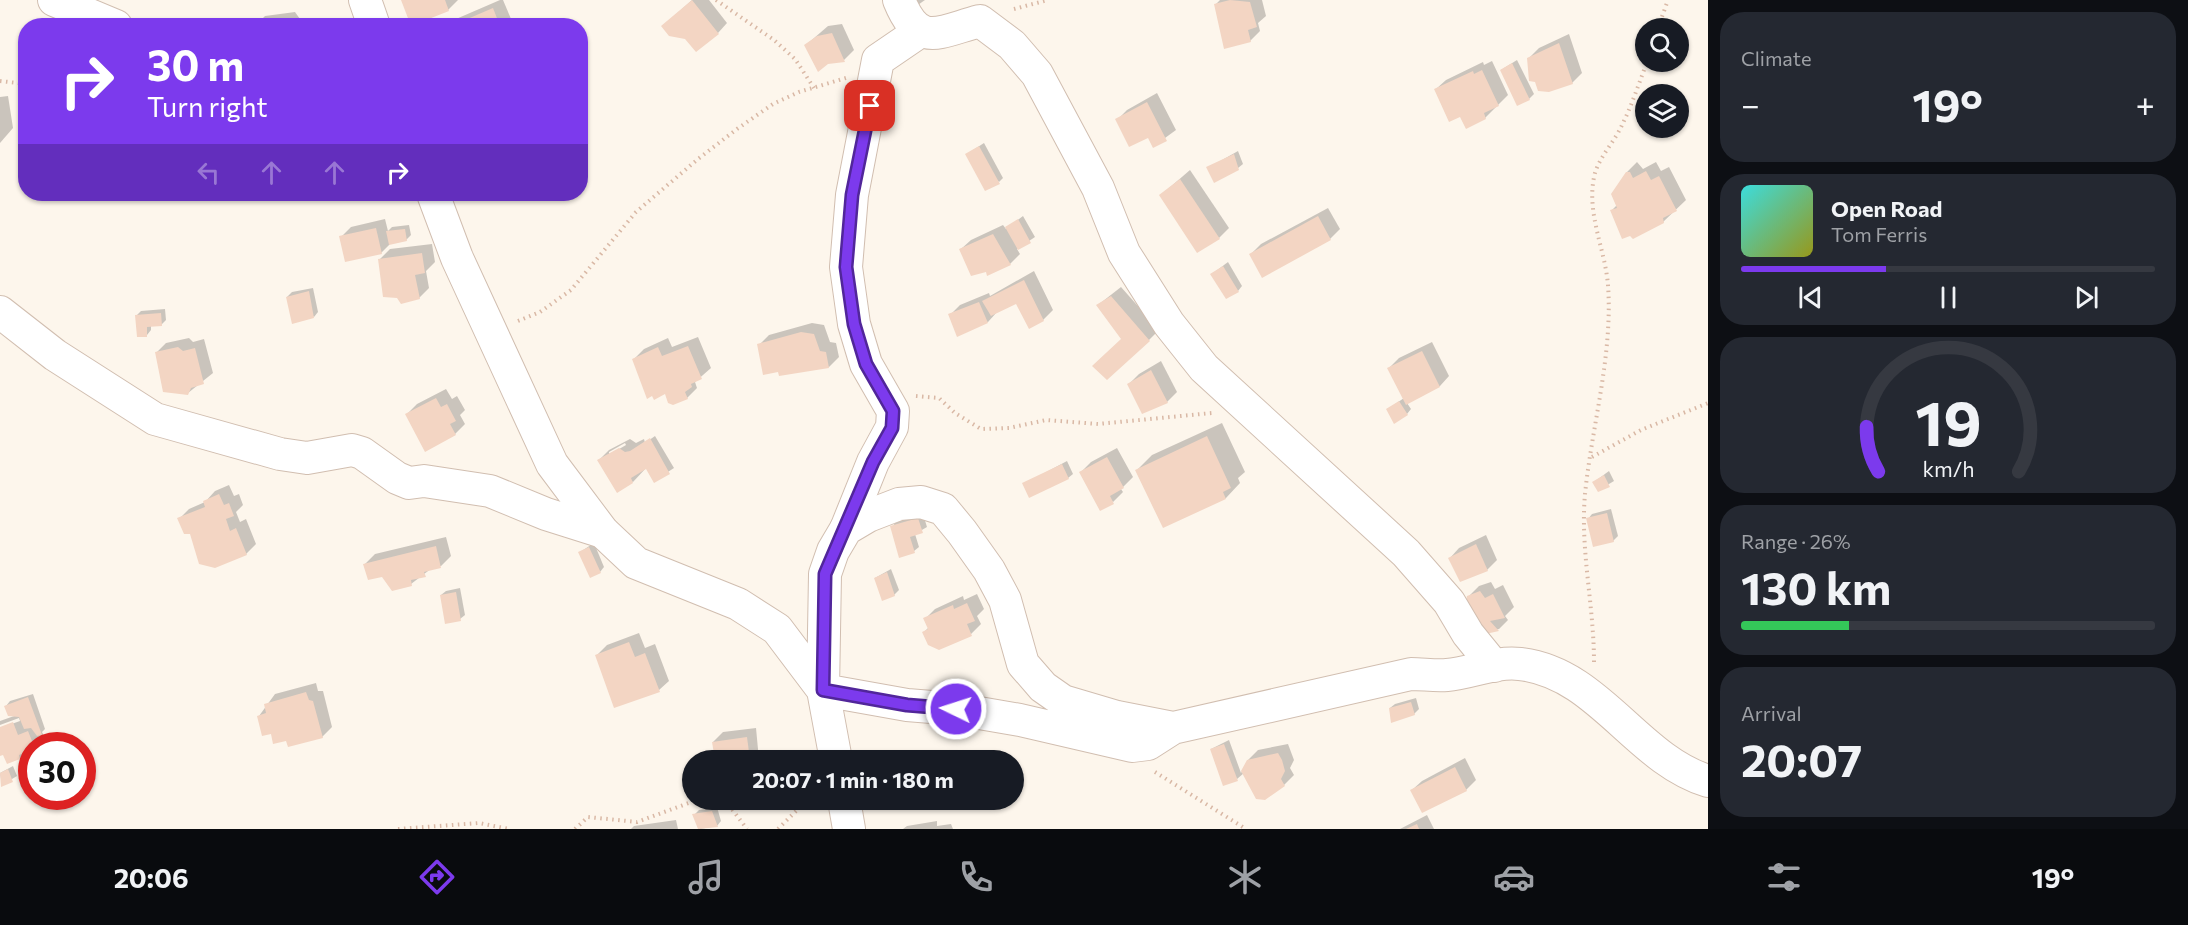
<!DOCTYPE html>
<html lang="en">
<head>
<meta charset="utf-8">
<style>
	:root { --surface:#171b24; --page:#242831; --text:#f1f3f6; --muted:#9ea1a6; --line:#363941; --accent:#7c3aed }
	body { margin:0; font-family:Commissioner,sans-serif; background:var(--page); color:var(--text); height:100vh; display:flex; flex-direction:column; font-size:22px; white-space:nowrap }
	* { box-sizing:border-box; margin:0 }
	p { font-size:20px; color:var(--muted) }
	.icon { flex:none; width:33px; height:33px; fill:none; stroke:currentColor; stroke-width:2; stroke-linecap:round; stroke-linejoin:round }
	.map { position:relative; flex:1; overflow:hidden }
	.panel { display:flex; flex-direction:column; gap:12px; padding:12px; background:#0d0f14; width:480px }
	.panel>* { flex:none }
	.top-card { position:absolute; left:18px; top:18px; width:570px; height:183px; border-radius:24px; box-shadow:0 2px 4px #0004; background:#7c3aed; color:#fff; overflow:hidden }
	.buttons { position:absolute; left:1635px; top:18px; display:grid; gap:12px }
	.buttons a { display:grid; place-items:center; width:54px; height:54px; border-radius:50%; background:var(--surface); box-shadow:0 2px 4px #0004; font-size:30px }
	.speed { position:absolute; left:18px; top:732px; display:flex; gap:12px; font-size:30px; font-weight:700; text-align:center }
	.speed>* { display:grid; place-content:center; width:78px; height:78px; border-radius:50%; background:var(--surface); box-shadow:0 2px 4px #0004; line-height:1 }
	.speed .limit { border:9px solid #d22; background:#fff; color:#111 }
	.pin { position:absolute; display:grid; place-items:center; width:51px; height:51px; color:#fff; margin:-26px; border-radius:12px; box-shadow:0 3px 9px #0006 }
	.me { position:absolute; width:66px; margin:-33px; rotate:274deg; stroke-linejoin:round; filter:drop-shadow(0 0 4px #0008) }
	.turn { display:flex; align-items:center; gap:21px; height:126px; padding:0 30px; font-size:27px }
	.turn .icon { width:78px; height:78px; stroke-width:2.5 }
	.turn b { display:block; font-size:42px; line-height:51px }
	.lanes { display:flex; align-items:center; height:57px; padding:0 30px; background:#0003; justify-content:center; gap:30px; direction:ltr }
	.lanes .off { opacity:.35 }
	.big { font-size:45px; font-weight:700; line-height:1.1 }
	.panel .tile { flex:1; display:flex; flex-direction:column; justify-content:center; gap:9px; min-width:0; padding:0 21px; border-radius:24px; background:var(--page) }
	.panel .dial { align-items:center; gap:0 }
	.dial svg { height:156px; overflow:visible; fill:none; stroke:var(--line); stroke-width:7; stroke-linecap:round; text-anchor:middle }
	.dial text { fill:var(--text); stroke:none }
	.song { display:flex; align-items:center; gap:18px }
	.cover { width:72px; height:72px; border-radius:9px; background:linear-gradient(135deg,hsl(180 70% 55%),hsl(60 70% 35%)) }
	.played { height:6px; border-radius:3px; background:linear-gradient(90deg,var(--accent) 35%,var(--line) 35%) }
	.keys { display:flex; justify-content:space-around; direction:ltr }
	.heat { display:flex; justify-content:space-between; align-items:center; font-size:33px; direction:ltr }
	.charge { height:9px; border-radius:4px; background:linear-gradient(90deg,#34c759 26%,var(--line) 0) }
	.trip { position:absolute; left:682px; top:750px; width:342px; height:60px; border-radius:30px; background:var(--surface); box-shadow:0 2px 4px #0004; font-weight:700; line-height:60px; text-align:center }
	.dock { display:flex; height:96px; justify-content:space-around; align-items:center; background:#090b0e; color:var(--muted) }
	.dock .icon { width:42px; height:42px }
	.dock .active { color:var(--accent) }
	.dock b { font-size:27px; color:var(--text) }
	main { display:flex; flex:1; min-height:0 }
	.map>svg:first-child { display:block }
</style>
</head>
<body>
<main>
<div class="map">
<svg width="1708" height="829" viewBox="0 0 1708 829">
	<rect width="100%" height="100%" fill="#fdf6ec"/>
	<g fill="#0003" fill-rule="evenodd">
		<polygon points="403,0 458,0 448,10"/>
		<polygon points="500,0 503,0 514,26 449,26 456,19"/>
		<polygon points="692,0 709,0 727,23 718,33 686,38 663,26"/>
		<polygon points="907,0 925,0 912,9"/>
		<polygon points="1220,0 1262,0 1266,16 1258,23 1260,31 1250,41 1215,5"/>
		<polygon points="295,12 305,26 255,26 265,16"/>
		<polygon points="842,24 854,50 844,60 806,45 828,26"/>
		<polygon points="1569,34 1582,73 1572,83 1529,58 1539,48"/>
		<polygon points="1517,60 1534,94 1529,99 1501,70"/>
		<polygon points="1492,61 1508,95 1485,118 1461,115 1436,89 1446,80 1483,62 1484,65"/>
		<polygon points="1157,93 1176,130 1154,146 1148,136 1117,120 1127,110"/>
		<polygon points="8,96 13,128 0,143 0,97"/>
		<polygon points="580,136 584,156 580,159"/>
		<polygon points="984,143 1003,178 999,182 967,154"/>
		<polygon points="1238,151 1243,164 1238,168 1208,168"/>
		<polygon points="1637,162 1643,169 1656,162 1661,171 1669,167 1686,200 1663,222 1612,210 1617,205 1627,172"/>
		<polygon points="1190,170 1229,228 1219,238 1161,195"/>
		<polygon points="1328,208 1340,229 1330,239 1251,254 1261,244"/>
		<polygon points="1023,216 1035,237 1017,249 1020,254 1010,264 986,270 961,249 971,240 1003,225 1006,229"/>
		<polygon points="385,219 388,231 392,227 409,225 411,235 406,240 391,243 381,253 341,237 351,227"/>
		<polygon points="432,244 435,262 426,271 429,288 419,298 380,259 390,249"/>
		<polygon points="1228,262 1242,286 1238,291 1212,274"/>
		<polygon points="1034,271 1053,310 1043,320 1017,302 997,312 988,322 950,315 960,305 989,293 990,296"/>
		<polygon points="1121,287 1159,330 1149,340 1123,339 1098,305"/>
		<polygon points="313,288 318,312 314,317 287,297 292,292"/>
		<polygon points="165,309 166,320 161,325 151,325 151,330 147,335 137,315 141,311"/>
		<polygon points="812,323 824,325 830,342 836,343 839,357 829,367 759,345 769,335"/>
		<polygon points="698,337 711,368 695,382 697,388 687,398 666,391 634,359 644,349 668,338 672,347"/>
		<polygon points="189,338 193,342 204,339 213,373 188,393 156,353 166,343"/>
		<polygon points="1432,342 1449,376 1440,386 1407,403 1411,409 1407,414 1388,409 1404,398 1389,368 1399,358"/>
		<polygon points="1161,361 1177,392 1167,402 1129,384 1139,374"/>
		<polygon points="446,389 452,399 457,396 465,410 460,415 465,424 455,434 407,414 417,404"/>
		<polygon points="1222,423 1245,472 1238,478 1240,483 1226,498 1164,526 1137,470 1152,455"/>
		<path d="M655 436 674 468 654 481 647 467 633 482 599 460 609 450 630 439 636 443 644 439 645 443ZM625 443 626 445 609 455V452Z"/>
		<polygon points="1117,448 1133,477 1121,489 1123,492 1113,502 1081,472 1091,462"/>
		<polygon points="1067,461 1073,474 1068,478 1024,484"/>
		<polygon points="1609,471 1614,481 1599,490 1594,482"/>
		<polygon points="229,485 234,496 239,494 243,505 236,512 240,522 246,519 256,544 246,554 191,532 179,519 189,509 205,502 215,491"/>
		<polygon points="1611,509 1618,536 1613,541 1588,519 1592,514"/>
		<polygon points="923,514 927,527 915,534 919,547 914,551 892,527 896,522"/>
		<polygon points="1486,535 1497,560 1487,570 1450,558 1459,548"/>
		<polygon points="446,537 451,556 441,566 432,568 411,584 382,575 365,564 375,554"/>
		<polygon points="594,543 604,567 600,572 580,552"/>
		<polygon points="891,569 899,590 894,595 875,578"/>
		<polygon points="1491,582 1495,589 1503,585 1514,607 1505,616 1508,620 1499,629 1481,633 1468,597 1479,586"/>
		<polygon points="460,588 465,615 460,619 441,595 446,591"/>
		<polygon points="977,594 984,609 977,616 981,624 971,634 924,632 929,627 925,619 935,609 963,596 964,600"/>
		<polygon points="639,633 645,648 655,644 669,681 659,690 597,655 607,645"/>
		<polygon points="316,683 318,691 323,691 332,727 322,737 287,739 272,732 259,716 275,694"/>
		<polygon points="33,694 45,729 42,732 45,738 37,746 32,746 20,758 4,753 0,754 0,728 20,721 19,718 0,725 0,721 17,715 6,706 10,701"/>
		<polygon points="1416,698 1419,709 1414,714 1390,708 1395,704"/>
		<polygon points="756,728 759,760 716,760 713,742 723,732"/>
		<polygon points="1229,740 1241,773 1248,760 1258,750 1288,744 1294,760 1290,768 1294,775 1284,785 1244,773 1237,779 1211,749"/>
		<polygon points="1465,758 1476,780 1466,790 1422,811 1412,790 1422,781"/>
		<polygon points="13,766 17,776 2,785 0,773"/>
		<polygon points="717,807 721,821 717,826 700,829 694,815 699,810"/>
		<polygon points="1427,815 1434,829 1400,829"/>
		<polygon points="676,820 678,829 631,829 634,826"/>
		<polygon points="937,821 937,826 951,824 953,829 903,829 907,826"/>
	</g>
	<g fill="#f3d5c3">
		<polygon points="401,0 445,0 449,11 411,26"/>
		<polygon points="692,0 719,34 696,52 685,39 669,36 661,26"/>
		<polygon points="1230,0 1250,2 1257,27 1248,30 1251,42 1224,49 1214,4"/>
		<polygon points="493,8 500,26 451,26"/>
		<polygon points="285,21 287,26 262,26 262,24"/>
		<polygon points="832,33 845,62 828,64 818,72 804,45 817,36"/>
		<polygon points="1559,43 1573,84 1549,92 1538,91 1535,82 1529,81 1527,58"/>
		<polygon points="1512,63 1530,100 1517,106 1500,70"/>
		<polygon points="1482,70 1499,106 1484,113 1486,119 1466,129 1460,117 1449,122 1434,89 1473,71 1474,74"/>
		<polygon points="1147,102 1167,141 1153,148 1148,138 1129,147 1115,119"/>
		<polygon points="979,146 1000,184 985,191 965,154"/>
		<polygon points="1234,154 1239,170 1214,183 1206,167"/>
		<polygon points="1646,171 1651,180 1659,176 1677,211 1663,218 1664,223 1633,239 1630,236 1622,239 1610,210 1617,208 1611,194 1626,172 1630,172 1633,178"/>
		<polygon points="1180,179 1220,239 1197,253 1159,195"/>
		<polygon points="1318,216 1331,240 1262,278 1249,254"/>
		<polygon points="1018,219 1031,243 1018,250 1005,227"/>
		<polygon points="376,228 382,254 345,262 339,236"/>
		<polygon points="405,229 407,241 389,245 386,231"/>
		<polygon points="993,234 1011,265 987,276 986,272 971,276 959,249"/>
		<polygon points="422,253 425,273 415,275 420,299 401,304 397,298 383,297 378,259"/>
		<polygon points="1223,266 1239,292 1226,299 1210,274"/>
		<polygon points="1024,280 1044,321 1029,329 1016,304 991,316 982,301"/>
		<polygon points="309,291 314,318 292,324 286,297"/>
		<polygon points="1111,296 1150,341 1107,380 1092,366 1121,339 1096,305"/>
		<polygon points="979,302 988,323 957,337 948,314"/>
		<polygon points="161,313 162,326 147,327 147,337 137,337 135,315"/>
		<polygon points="801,332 814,334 820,351 826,352 829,368 779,376 778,372 763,375 757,344"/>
		<polygon points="688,346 702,379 691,384 692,387 685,392 688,399 673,405 668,403 665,394 654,400 652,396 647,399 632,359 658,347 662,356"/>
		<polygon points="178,347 183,351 195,348 204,384 191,388 188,395 163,392 155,352"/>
		<polygon points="1422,351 1440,387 1406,405 1387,368"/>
		<polygon points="1151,370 1168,403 1142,414 1127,384"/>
		<polygon points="436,398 441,407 447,404 456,421 450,424 456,435 425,452 405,414"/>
		<polygon points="1399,401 1408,415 1394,424 1386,409"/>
		<polygon points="1207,436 1231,488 1223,492 1226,499 1163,528 1135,470"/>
		<polygon points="650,438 670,474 654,483 646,469 631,478 633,483 617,493 597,460 619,448 625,452 630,451"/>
		<polygon points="1107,457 1124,488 1110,496 1114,504 1100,511 1079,472"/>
		<polygon points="1062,464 1069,479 1029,498 1022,483"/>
		<polygon points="1604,475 1610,487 1598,492 1592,482"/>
		<polygon points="219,494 224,505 229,503 234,516 226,519 230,531 236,528 247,555 215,568 199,564 190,534 184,534 177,518 205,507 203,501"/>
		<polygon points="1607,513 1614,542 1593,547 1586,518"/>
		<polygon points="918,518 923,533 910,537 915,553 899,558 890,526"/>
		<polygon points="1476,544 1488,571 1460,582 1448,558"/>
		<polygon points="436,546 441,568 424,572 426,577 411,580 412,586 392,591 382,577 368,580 363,564"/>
		<polygon points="589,547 601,573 590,578 578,552"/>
		<polygon points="887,572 895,596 882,601 874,578"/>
		<polygon points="1480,591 1485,598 1493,594 1505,618 1490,621 1499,631 1481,635 1464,615 1467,596"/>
		<polygon points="456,592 461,621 445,624 440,595"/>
		<polygon points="967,603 975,621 967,624 972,636 939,650 928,645 922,632 928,629 923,618 953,605 954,609"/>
		<polygon points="629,642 635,657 645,653 660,692 614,708 595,655"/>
		<polygon points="306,692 309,700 313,701 323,738 288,747 286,741 273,744 271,734 262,736 257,716 266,713 264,704"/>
		<polygon points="28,697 42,735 37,736 31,728 24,729 19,717 8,716 4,706"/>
		<polygon points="1411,702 1415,715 1391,723 1389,708"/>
		<polygon points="13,722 18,735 28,731 34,746 32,746 32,750 19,755 20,759 7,764 3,755 0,756 0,727"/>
		<polygon points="747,737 750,760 715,760 712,742"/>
		<polygon points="1224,744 1238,781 1223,786 1210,749"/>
		<polygon points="1278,753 1282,760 1285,771 1281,779 1285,786 1265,800 1256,799 1241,771 1247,760"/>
		<polygon points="1455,767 1467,791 1422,813 1410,790"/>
		<polygon points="8,769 13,782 1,787 0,773"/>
		<polygon points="712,811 718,827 698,829 692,814"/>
		<polygon points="1417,824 1419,829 1406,829"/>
	</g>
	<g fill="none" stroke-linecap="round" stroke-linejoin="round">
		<g stroke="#d1beb0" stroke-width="34">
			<g id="minor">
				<polyline points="54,0 116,26"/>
				<polyline points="365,0 374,26"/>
				<path d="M899 0C919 49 938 32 980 21L1012 45 1037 74 1098 188 1124 253 1169 324 1204 368 1406 553 1449 602 1468 634 1494 666"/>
				<polyline points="433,194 457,258 552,464 603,532 636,563 738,604 777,629 823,690 836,760"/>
				<polyline points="0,312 55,355 155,419 280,454 307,458 352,450 362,453 397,478 409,483 424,481 490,491 546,514 603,532"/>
				<polyline points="846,529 873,462 892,427 893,411 866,364 854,324 846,267 852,195 878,60 919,32"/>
				<path d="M1173 728 1148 744 1132 746 1020 720 956 709 907 705 823 690 825 574 833 551 846 529 868 516 899 504 921 502 943 509 962 532 989 570 1005 600 1023 664 1043 687 1063 701 1117 717 1173 728 1411 674C1423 674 1435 676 1447 675 1471 673 1495 661 1520 664 1599 673 1636 759 1708 781"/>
				<polyline points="844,800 849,829"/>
			</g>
		</g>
		<g stroke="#d9b8a5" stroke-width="4" stroke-dasharray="1.5 4.5" stroke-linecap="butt">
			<polyline points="716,0 774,40 795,59 814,88"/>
			<polyline points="1014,9 1048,0"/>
			<polyline points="1658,28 1668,0"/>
			<polyline points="0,81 26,84"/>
			<polyline points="518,321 540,312 571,290 636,212 698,159 737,129 773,104 799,92 846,78"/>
			<polyline points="916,396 939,398 955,413 981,429 1009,428 1046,420 1098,424 1212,413"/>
			<polyline points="1592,457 1641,430 1708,403"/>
			<path d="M1594 662C1594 605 1580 550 1585 494 1592 425 1613 355 1608 285 1605 248 1585 211 1595 173 1600 156 1615 141 1622 125 1632 105 1639 83 1647 62"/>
			<polyline points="1155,772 1246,829"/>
			<polyline points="725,800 747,829"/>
			<polyline points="398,829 479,823 509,829"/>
			<polyline points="575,829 588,817 637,822 697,800"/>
			<polyline points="778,829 807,800"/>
		</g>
		<use href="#minor" stroke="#fff" stroke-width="32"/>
	</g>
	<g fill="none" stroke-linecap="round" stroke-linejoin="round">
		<g stroke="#51269a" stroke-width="15">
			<polyline id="route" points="870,106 852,195 846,267 854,324 866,364 893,411 892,428 873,462 825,574 823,690 907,705 956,709"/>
		</g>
		<use href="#route" stroke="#7c3aed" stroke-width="10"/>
	</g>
</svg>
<div class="buttons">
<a><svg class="icon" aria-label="search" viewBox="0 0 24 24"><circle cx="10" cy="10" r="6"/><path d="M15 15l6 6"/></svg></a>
<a><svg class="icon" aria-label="layers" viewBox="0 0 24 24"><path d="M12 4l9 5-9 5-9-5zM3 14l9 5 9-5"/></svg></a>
</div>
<div class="speed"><div class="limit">30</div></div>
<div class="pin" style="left:870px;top:106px;background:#d93025"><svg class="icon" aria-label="arrive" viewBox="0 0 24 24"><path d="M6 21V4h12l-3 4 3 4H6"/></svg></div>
<svg class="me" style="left:956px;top:709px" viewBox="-20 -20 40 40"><circle r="17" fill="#7c3aed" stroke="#fff" stroke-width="3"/><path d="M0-11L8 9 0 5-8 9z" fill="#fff"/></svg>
<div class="trip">20:07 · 1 min · 180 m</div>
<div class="top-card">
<div class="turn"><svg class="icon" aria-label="right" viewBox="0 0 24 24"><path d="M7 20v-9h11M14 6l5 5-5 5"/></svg><div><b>30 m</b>Turn right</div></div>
<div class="lanes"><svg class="icon off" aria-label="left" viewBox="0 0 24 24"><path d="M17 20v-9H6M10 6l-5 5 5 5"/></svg><svg class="icon off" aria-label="ahead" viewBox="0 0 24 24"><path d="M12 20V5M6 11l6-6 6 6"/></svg><svg class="icon off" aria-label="ahead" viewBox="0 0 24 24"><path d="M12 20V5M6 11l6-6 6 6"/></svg><svg class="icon" aria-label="right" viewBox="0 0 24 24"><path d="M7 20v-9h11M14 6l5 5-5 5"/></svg></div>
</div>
</div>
<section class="panel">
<div class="tile"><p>Climate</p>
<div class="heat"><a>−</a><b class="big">19°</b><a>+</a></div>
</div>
<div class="tile">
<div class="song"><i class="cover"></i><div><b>Open Road</b><p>Tom Ferris</p></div></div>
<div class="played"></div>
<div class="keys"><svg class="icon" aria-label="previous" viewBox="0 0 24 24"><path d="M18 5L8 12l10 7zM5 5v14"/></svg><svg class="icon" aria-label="pause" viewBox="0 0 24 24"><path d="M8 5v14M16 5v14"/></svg><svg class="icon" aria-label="next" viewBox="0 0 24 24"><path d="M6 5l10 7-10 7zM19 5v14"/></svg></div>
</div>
<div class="tile dial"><svg viewBox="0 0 100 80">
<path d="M14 69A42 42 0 1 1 86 69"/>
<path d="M14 69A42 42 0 0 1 8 46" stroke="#7c3aed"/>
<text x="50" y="56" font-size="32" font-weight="700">19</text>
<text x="50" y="72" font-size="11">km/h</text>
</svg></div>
<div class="tile"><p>Range · 26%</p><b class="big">130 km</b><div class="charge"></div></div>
<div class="tile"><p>Arrival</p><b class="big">20:07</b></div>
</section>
</main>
<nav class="dock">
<b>20:06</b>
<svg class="icon active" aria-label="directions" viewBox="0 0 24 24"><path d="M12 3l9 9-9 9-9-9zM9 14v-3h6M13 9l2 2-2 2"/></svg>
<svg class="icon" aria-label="music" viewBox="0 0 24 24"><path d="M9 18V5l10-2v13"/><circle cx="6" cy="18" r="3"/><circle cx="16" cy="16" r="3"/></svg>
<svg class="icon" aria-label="phone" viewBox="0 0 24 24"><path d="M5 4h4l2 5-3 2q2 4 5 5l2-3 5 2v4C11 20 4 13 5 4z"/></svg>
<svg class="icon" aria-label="climate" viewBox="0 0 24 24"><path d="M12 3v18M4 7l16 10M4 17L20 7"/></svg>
<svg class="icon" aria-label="car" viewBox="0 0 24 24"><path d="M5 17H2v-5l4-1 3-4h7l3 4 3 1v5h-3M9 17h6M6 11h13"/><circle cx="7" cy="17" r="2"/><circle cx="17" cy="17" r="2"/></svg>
<svg class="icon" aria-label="filters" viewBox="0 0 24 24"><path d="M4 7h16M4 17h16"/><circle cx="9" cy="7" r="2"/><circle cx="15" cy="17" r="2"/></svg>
<b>19°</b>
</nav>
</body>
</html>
